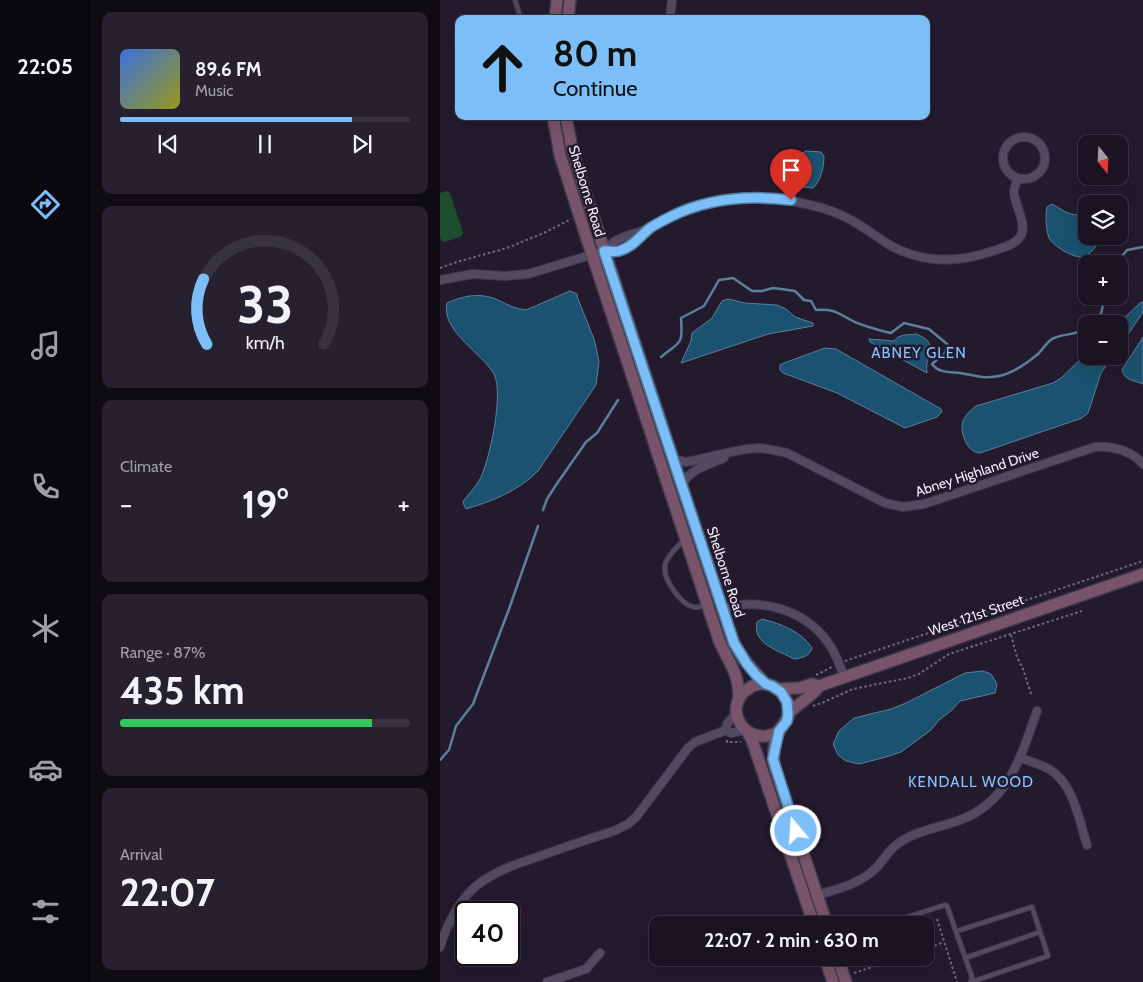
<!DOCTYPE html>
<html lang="en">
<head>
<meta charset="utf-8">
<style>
	:root { --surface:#1a1422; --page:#27212f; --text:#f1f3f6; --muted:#9f9ea5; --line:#383340; --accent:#7bbef8 }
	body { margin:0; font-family:Cabin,sans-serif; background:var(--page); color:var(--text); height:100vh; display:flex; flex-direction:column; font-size:19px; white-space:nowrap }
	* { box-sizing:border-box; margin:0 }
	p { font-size:16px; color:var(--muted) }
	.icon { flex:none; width:28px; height:28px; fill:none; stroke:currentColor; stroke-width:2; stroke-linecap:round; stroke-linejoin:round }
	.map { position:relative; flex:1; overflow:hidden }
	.drawer { display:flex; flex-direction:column; gap:12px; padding:12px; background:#0e0b13; width:350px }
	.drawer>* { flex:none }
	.hud { position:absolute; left:15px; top:15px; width:475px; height:105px; border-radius:10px; box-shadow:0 5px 20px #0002,0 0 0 1px var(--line); background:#7bbef8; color:#111; overflow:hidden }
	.needle { width:32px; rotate:162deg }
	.tools { position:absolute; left:638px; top:135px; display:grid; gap:10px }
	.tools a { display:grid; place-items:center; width:50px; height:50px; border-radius:10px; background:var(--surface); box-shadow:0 5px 20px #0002,0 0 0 1px var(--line); font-size:25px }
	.speed { position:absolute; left:15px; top:901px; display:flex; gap:10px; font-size:25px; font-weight:700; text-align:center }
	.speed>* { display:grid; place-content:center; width:65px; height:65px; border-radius:50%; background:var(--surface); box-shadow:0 5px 20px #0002,0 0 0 1px var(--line); line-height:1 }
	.speed .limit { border:2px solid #111; border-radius:8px; background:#fff; color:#111 }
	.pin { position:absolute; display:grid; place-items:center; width:42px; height:42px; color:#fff; margin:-51px -21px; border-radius:50% 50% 50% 0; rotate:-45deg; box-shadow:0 0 5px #0007 }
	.pin .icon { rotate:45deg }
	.me { position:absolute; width:55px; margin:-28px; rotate:342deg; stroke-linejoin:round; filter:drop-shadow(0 0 4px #0008) }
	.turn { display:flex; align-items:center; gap:18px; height:105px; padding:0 15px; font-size:22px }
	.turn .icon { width:65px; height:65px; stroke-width:2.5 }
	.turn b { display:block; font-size:35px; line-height:42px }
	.big { font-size:38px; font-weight:700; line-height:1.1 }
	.drawer .tile { flex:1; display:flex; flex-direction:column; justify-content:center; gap:8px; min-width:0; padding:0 18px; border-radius:10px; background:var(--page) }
	.drawer .dial { align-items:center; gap:0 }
	.dial svg { height:130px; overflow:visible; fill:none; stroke:var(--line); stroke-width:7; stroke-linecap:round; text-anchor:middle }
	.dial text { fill:var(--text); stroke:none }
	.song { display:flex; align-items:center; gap:15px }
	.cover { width:60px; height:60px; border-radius:8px; background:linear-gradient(135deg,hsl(220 70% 55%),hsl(60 70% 35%)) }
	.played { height:5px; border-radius:2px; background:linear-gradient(90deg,var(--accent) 80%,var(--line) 80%) }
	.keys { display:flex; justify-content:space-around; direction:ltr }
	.heat { display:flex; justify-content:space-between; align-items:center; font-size:28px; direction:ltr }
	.charge { height:8px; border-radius:4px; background:linear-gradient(90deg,#34c759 87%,var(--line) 0) }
	.trip { position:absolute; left:209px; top:916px; width:285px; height:50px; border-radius:10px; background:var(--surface); box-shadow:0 5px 20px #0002,0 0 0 1px var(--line); font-weight:700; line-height:50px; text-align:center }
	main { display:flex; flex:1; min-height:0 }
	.tab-bar { display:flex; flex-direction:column; width:90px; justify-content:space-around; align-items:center; background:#0a080e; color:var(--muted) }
	.tab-bar .icon { width:35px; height:35px }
	.tab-bar .current { color:var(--accent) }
	.tab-bar b { font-size:22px; color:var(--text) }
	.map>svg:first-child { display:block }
</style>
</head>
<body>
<main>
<nav class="tab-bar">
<b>22:05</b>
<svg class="icon current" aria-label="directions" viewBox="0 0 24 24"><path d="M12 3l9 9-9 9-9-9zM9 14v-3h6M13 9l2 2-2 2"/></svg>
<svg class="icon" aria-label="music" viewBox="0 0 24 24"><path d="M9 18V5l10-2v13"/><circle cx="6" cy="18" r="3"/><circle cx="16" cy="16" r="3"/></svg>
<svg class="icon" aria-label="phone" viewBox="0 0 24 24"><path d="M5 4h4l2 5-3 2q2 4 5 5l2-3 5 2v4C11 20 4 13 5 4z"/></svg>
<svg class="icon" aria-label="climate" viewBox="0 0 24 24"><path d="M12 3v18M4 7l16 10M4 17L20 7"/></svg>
<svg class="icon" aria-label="car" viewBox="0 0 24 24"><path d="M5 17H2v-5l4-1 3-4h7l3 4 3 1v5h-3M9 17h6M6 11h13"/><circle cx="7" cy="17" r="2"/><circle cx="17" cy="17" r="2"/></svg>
<svg class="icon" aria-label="filters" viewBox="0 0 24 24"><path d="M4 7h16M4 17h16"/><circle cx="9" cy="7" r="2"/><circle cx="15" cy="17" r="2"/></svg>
</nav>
<section class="drawer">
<div class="tile">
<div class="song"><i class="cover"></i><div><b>89.6 FM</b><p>Music</p></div></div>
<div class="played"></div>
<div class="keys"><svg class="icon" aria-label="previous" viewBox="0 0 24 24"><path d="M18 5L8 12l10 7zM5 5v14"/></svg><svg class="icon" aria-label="pause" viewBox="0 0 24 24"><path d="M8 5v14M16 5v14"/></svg><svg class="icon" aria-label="next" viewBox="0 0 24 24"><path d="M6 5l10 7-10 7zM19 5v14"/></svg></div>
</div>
<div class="tile dial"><svg viewBox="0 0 100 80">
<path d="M14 69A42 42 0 1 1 86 69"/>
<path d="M14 69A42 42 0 0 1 12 29" stroke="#7bbef8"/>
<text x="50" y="56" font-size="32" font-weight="700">33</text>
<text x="50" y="72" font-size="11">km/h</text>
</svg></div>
<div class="tile"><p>Climate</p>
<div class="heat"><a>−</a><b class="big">19°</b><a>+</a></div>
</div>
<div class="tile"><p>Range · 87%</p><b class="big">435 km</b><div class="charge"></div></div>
<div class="tile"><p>Arrival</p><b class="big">22:07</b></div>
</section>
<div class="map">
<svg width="703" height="982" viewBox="0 0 703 982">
	<rect width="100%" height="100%" fill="#231a2e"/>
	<polygon fill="#1d4d2f" points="7,191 10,193 23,232 22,236 5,242 1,240 0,237 0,193"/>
	<g fill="#1a526f" stroke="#5b8099">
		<path d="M366 151 381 152 384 156C384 166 381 181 373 188L344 185 341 181 344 163Z"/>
		<path d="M612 204C625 211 631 218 646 213V236H664C658 242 653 253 645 256 637 261 613 246 609 238 606 229 605 216 607 207Z"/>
		<path d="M130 291 137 294 138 299 154 339 157 352 159 362 156 385 98 471C78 491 53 501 26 509L23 503 24 500C29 494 36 486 40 479 50 459 64 393 54 374 41 352 1 331 7 303 25 295 42 292 60 301 68 305 76 309 86 310Z"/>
		<polygon points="288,299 305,303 337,305 346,309 355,317 373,323 373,326 328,334 241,363 251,341 252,333 272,318 282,301"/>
		<polygon points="701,302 703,302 703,312 679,348 678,324"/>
		<path d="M476 334C501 343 484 355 487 373L430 342 429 339 454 341C459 334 467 335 476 334Z"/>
		<path d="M703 337V384C694 380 685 381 682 370Z"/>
		<polygon points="385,348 396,349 501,409 502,412 497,417 465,428 397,393 343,373 340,370 340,365 344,363"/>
		<path d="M646 354V356H673L661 373 648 413 642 418 540 453C528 453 519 433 523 421 525 415 531 410 536 406L613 383 621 378Z"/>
		<path d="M322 619C341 624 361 631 372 648 370 656 362 658 354 659 338 650 312 644 317 622Z"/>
		<polygon points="543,671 551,674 557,684 555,693 520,701 512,710 499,720 491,730 461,752 446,757 419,764 406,761 398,755 393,744 399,731 414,718 451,709 466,703 525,673"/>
	</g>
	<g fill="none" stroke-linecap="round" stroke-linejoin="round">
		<g stroke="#5b8099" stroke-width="2.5">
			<polyline points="672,264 678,261 687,250 703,247"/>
			<polyline points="650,324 661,314 665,296"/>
			<path d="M221 357C241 341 243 345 241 318L264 306 279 280 293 278 312 291H322L333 288 341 289 355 291 364 300 371 301 376 310C396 309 397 313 413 321 417 324 445 332 451 333L464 323 489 329 507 344 505 353 492 364C498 373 510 372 520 373 527 374 535 376 543 377 565 379 582 367 598 354 603 349 608 340 614 338 626 333 636 336 646 327"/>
			<polyline points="103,510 107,499 116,485 146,442 157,433 178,400"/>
			<polyline points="0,760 9,750 16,726 33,704 69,609 98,526"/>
		</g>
		<g stroke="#3f3848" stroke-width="6">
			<g id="lane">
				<polyline points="75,0 81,19"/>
				<path d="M244 540C238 546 227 556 225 565 222 578 241 605 254 607 258 608 262 606 265 605"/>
				<polyline points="443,925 505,905 507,906 532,977 531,981"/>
				<polyline points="517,931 592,907 608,956 537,980 531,981"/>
				<polyline points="525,958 600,932"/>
			</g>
		</g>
		<g stroke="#3f3848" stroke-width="10">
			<g id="street">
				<polyline points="230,19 232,0"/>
				<circle cx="584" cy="158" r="21"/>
				<path d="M164 251C169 247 173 241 179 239 189 234 201 232 211 228 218 224 224 220 231 216 267 199 313 192 352 201 367 204 383 207 396 213 415 220 431 233 448 244 480 263 516 263 550 252 560 248 574 246 580 237 588 225 575 206 574 193 574 188 576 184 577 179"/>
				<polyline points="0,280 33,274 65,276 88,274 164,251 179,251 195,243 209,229"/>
				<path d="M232 455 237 460 246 462C268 458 299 448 320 448 329 449 338 451 347 453L445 503 463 507 484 504 655 447C674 446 690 450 703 464"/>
				<path d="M242 487C247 469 269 465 284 458"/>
				<path d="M282 609C319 597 363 609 387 641 395 651 399 664 404 676"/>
				<polyline points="286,730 287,724 296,713"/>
				<path d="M580 758C590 761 600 764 609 769 634 784 639 820 647 845"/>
				<path d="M377 895C398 889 420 884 436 868 444 860 449 849 459 843 475 831 501 827 520 820 569 802 581 756 597 711"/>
				<path d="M0 947C19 887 45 874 100 856 125 847 149 839 174 831L188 824 196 817 248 748 255 742 286 730 291 733 305 730"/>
				<polyline points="107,982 146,969 160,953"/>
			</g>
		</g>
		<g stroke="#3f3848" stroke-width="14">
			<g id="secondary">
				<polyline points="115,19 117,0"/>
				<polyline points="128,19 130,0"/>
				<path d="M113 116 120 155 146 236 280 643C290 664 299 674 299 699"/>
				<path d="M126 116 132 149 143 186 291 635C298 656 312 669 326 684"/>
				<polyline points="337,689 360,688 372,684 379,686 703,574"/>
				<path d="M348 714C358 703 372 697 379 686"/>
				<path d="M339 731C309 751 279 709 308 689 314 684 323 683 330 685 339 688 345 695 348 704 352 718 344 721 339 731 334 741 333 755 334 765L387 925"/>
				<polyline points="308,733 312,740 374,925"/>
				<polyline points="385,958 393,982"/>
				<polyline points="398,958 406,982"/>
			</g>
		</g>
		<g stroke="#726a7c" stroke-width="2" stroke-dasharray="2.5 2.5" stroke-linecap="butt">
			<polyline points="0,268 17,262 67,248 106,232 131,219"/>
			<polyline points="571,635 577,657 583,669 591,694"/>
			<polyline points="405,661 703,561"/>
			<polyline points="376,675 392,667"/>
			<polyline points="373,706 382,703 413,689 468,678 479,674 509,654 642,611"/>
			<polyline points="287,740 287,742 301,742"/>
			<polyline points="497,919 517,982"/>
			<polyline points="485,949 504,942"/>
			<polyline points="414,973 459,958"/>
		</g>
		<use href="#lane" stroke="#534960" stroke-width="4"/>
		<use href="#street" stroke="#534960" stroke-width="8"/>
		<use href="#secondary" stroke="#77546a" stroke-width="11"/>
	</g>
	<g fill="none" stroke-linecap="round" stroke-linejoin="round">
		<g stroke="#507ca1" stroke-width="12">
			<path id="route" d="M351 200C310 195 268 198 230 217 224 220 216 224 210 228 200 236 193 247 179 251 175 252 169 251 164 251L294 643 307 664 316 675 326 684 332 686 341 692 347 702 348 714 347 721 339 731 333 759 356 831"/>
		</g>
		<use href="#route" stroke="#7bbef8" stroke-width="9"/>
	</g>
	<g text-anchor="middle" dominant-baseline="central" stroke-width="5" stroke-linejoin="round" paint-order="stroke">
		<g font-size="14" fill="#f2ecfa" stroke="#231a2e">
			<text transform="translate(147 191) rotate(73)">Shelborne Road</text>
			<text transform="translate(537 472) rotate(-18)">Abney Highland Drive</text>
			<text transform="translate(286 572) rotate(72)">Shelborne Road</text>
			<text transform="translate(536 615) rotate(-19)">West 121st Street</text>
		</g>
		<g font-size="15" letter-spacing="1" fill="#87c5fb" stroke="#231a2e">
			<text x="479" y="353">ABNEY GLEN</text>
			<text x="531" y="782">KENDALL WOOD</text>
		</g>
	</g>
</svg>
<div class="tools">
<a><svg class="needle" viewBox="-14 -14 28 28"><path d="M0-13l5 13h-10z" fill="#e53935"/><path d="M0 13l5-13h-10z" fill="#9f9ea5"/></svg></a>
<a><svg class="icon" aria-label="layers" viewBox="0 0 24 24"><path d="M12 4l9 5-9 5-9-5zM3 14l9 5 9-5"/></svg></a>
<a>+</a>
<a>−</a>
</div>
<div class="speed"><div class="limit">40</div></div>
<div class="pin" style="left:351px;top:200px;background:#d93025"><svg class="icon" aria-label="arrive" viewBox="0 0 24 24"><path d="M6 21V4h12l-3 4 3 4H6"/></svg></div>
<svg class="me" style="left:356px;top:831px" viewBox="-20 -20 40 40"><circle r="17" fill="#7bbef8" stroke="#fff" stroke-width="3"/><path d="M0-11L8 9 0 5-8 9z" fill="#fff"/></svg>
<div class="trip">22:07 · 2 min · 630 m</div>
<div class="hud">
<div class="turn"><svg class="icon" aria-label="ahead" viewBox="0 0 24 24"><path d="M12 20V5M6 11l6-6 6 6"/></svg><div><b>80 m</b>Continue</div></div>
</div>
</div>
</main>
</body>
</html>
